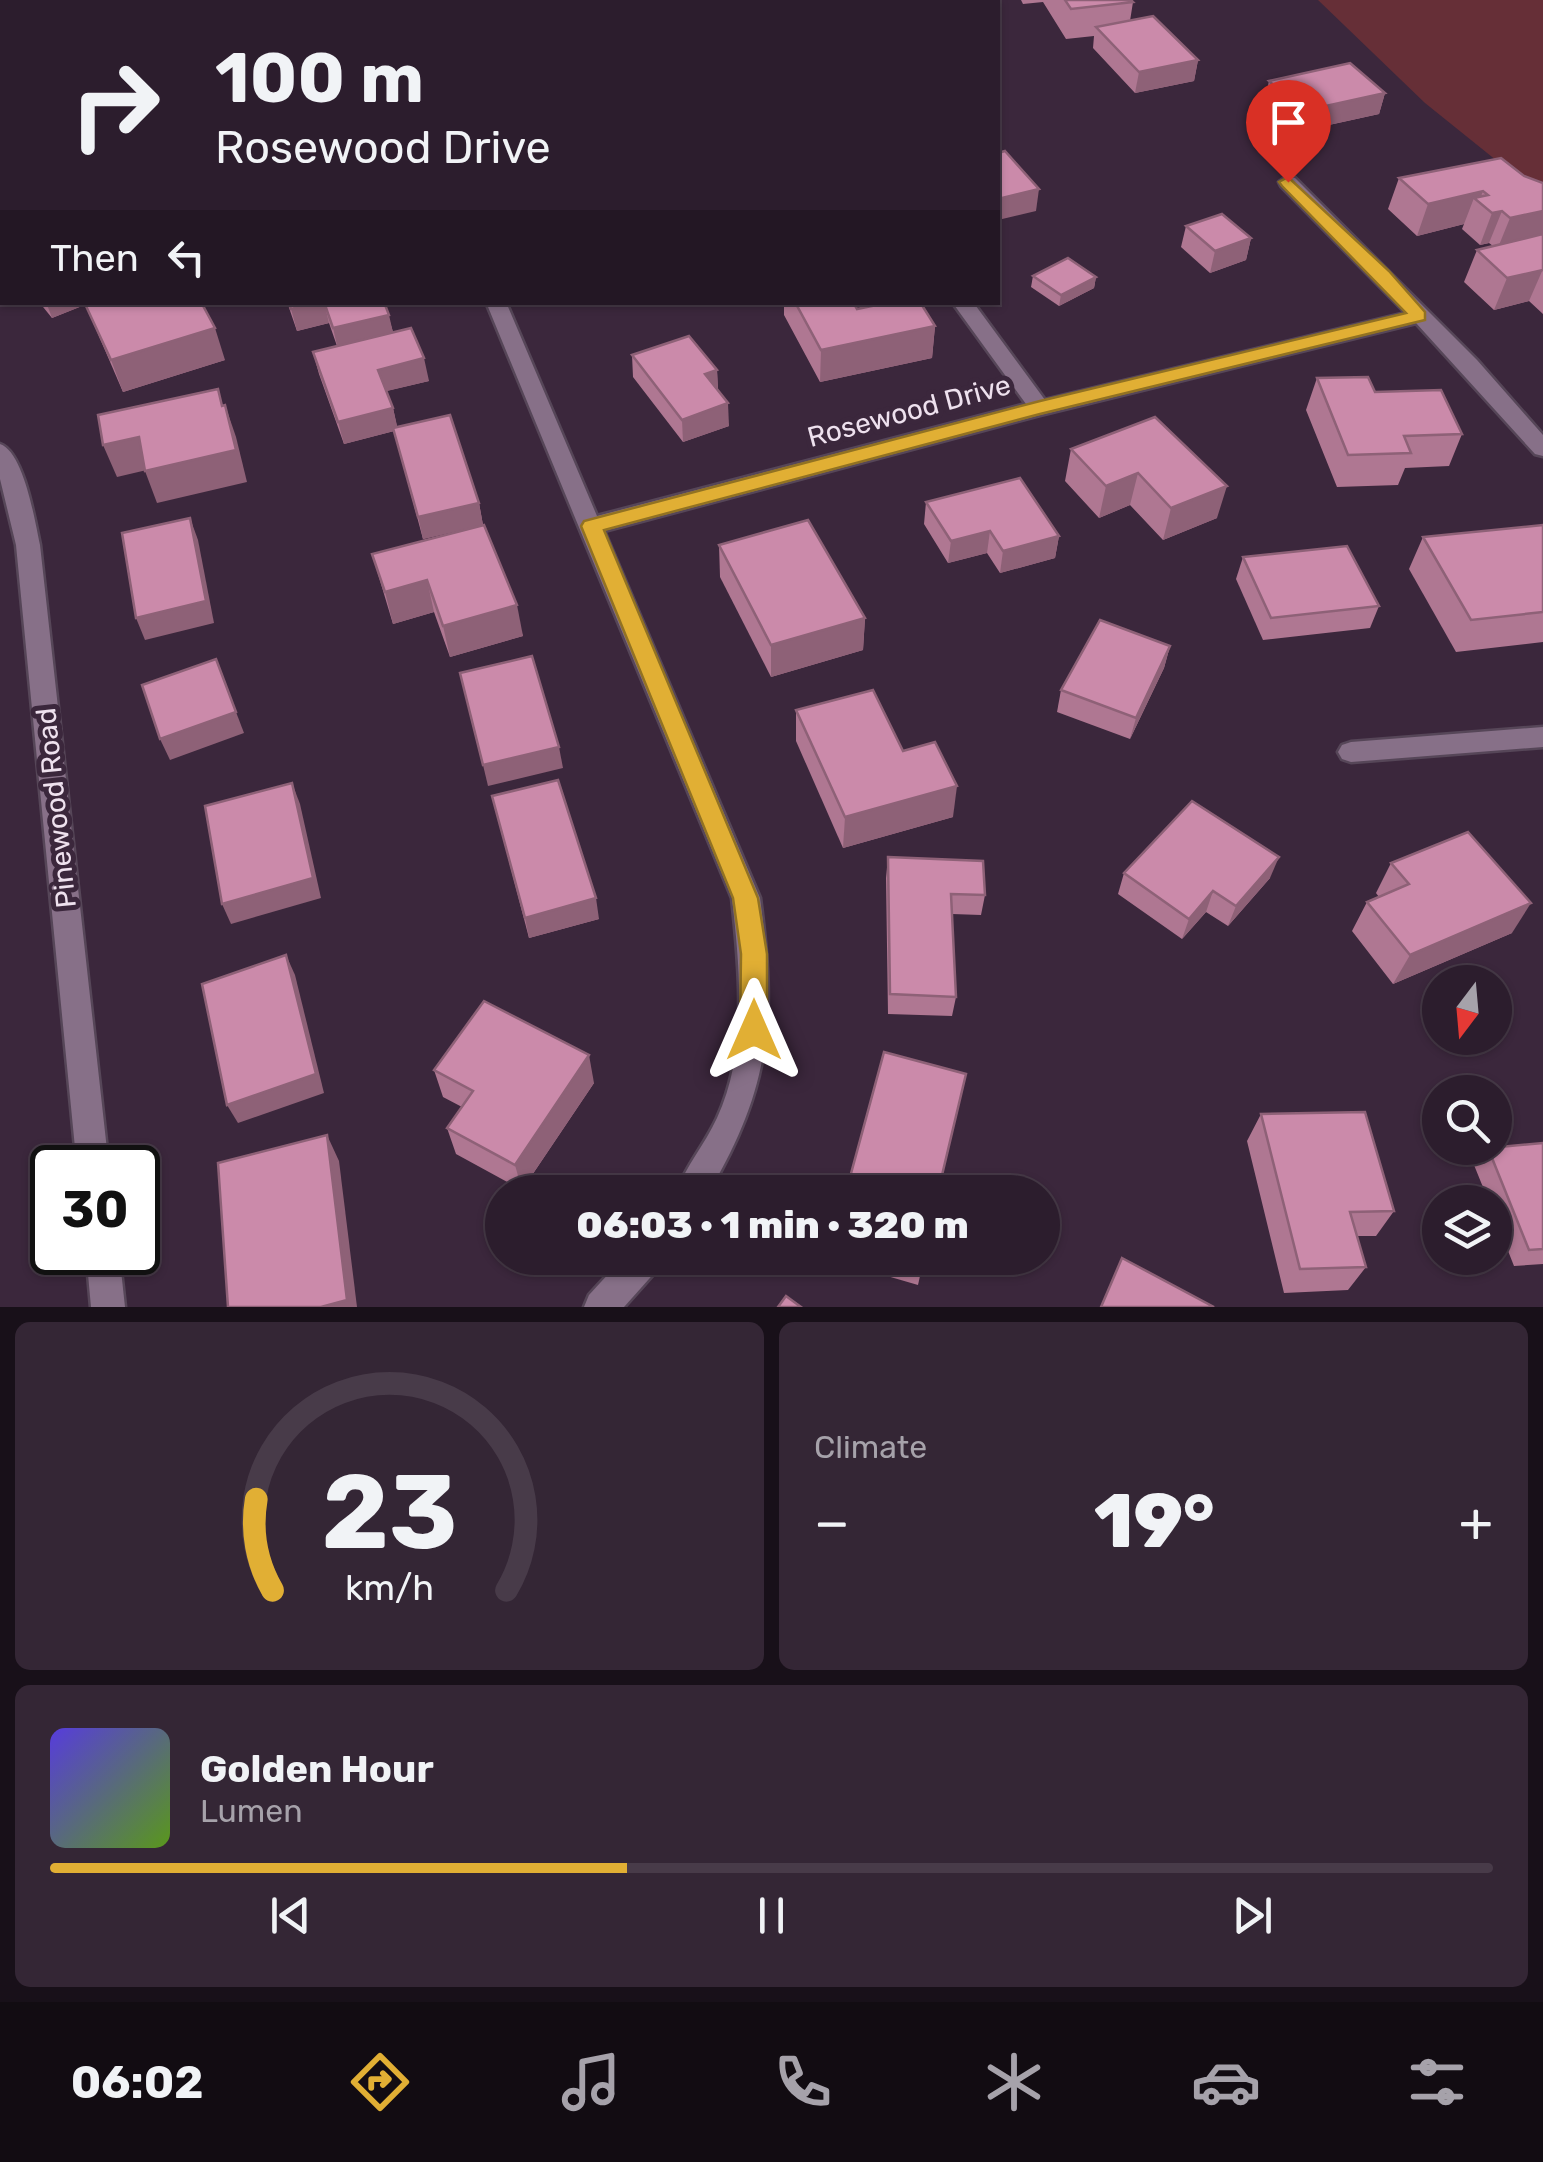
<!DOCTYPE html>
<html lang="en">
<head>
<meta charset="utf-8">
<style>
	:root { --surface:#2c1d2d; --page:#342635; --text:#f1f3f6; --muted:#a6a2aa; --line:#483b49; --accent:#e1af34 }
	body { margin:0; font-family:Rubik,sans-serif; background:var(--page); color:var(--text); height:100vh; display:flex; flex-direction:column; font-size:38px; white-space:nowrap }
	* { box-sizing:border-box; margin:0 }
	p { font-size:32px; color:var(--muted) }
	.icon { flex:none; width:55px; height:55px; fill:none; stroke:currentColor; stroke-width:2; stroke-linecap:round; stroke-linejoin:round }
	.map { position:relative; height:1307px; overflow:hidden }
	.sheet { display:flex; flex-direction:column; gap:15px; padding:15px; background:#181019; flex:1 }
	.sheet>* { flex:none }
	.top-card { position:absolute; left:0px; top:0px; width:1000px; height:305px; box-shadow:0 2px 8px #0004,0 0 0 2px var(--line); background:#2c1d2d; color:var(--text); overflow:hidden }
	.needle { width:65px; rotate:196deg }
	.controls { position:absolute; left:1422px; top:965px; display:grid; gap:20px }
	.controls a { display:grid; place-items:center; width:90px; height:90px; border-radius:50%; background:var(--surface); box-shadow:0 2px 8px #0004,0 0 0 2px var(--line); font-size:50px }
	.speed { position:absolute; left:30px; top:1145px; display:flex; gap:20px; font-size:50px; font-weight:700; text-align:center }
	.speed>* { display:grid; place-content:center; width:130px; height:130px; border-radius:50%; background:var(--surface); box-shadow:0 2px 8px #0004,0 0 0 2px var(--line); line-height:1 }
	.speed .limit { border:5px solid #111; border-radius:15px; background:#fff; color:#111 }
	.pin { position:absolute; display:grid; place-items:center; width:85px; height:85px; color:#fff; margin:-102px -42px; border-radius:50% 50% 50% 0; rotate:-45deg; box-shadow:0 0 10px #0007 }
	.pin .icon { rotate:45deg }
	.me { position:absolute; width:110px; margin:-55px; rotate:0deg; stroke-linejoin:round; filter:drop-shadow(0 0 8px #0008) }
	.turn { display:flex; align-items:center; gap:35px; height:210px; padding:0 50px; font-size:45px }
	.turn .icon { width:130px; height:130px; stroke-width:2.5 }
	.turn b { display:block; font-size:70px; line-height:85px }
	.then { display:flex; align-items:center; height:95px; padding:0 50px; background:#0003; gap:20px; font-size:38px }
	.big { font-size:75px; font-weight:800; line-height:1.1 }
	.sheet .widget { flex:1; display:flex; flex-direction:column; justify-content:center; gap:15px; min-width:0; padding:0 35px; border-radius:15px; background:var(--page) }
	.sheet .dial { align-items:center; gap:0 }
	.dial svg { height:260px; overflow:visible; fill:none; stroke:var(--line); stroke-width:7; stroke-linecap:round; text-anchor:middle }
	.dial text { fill:var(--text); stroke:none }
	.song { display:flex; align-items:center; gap:30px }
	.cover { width:120px; height:120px; border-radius:15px; background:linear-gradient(135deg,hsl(250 70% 55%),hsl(90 70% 35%)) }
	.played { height:10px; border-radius:5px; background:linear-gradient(90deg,var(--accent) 40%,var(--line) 40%) }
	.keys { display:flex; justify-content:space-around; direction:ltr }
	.heat { display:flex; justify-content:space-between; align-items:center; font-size:55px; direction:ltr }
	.sheet .tiles { flex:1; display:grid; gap:15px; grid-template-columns:1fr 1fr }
	.widget:last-child { grid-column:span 2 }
	.trip { position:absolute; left:485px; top:1175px; width:575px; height:100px; border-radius:50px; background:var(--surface); box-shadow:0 2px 8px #0004,0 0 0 2px var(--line); font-weight:800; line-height:100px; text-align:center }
	.tab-bar { display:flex; height:160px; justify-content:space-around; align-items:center; background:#120c12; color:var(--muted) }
	.tab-bar .icon { width:70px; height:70px }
	.tab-bar .selected { color:var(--accent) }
	.tab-bar b { font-size:45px; color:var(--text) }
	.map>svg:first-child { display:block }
</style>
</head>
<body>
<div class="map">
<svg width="1543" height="1307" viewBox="0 0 1543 1307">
	<rect width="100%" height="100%" fill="#3b273c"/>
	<polygon fill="#662f37" points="1318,0 1543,0 1543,198 1425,103"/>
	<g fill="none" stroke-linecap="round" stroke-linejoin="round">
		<g stroke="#564658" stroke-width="5">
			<g id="minor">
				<polygon points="679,0 698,0 699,2 681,2"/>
				<rect x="0" y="23" width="2" height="10"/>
				<path d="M1288 176 1295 178 1477 360 1543 435V456L1535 454 1416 323 1040 415 604 531 760 898C776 1019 771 1086 709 1192H676C686 1166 705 1144 717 1118 748 1051 740 970 732 898L486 302H506L597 516 1026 404 952 302H973L1045 400 1406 313 1281 186 1279 182Z"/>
				<path d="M0 444C24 452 35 522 40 545L109 1168H77L16 545 0 479Z"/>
				<polygon points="1543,727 1543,747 1351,762 1342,759 1338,752 1342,745 1351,742"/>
				<polygon points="86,1252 119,1252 125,1307 91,1307"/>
				<polygon points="623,1258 662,1258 657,1270 624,1307 584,1307 589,1295"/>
			</g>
		</g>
		<use href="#minor" fill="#877088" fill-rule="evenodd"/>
	</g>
	<g fill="#af7792">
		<polygon points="131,0 203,0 201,2 132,2"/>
		<polygon points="244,0 399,0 410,2 245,2"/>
		<polygon points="521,0 568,0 563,2 527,2"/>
		<polygon points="814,0 850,0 845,2 820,2"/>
		<polygon points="1021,0 1131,0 1133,2 1130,21 1198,60 1194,81 1135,93 1093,48 1094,36 1066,39 1043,2 1023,4"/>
		<polygon points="1269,81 1385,93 1379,114 1297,132 1264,102"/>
		<polygon points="1524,176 1543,183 1543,314 1529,301 1494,310 1464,282 1477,250 1493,246 1489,243 1480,245 1462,229 1464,224 1417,236 1388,209 1399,178"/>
		<polygon points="1186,226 1251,238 1246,260 1210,273 1181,247"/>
		<polygon points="1033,276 1096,277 1094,288 1059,306 1031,287"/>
		<polygon points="39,302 92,302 52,318"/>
		<polygon points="287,302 384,302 393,332 429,381 386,391 393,408 397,427 479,503 483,525 523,636 450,657 434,612 393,624 372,554 470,528 423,539 394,431 344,444 319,374 313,352 337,346 329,323 297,331"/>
		<polygon points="784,302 853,302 857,309 935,326 932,358 820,382 784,315"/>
		<polygon points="86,306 225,360 123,392"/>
		<polygon points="632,355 717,370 718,390 729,426 683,442 633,377"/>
		<polygon points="1317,378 1375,392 1462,434 1449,466 1405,468 1398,485 1337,487 1306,410"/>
		<polygon points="1155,417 1217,518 1163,540 1130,505 1099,518 1065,481 1071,449"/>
		<polygon points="926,502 1059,536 1055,558 1000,573 987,553 948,563 924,524"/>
		<polygon points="1543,525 1543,642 1456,652 1409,569 1423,537"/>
		<polygon points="719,545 865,618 863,650 771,677 720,577"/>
		<polygon points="1243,557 1379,606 1370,628 1263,640 1236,579"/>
		<polygon points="1170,646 1164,668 1130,739 1057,712 1061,690"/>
		<polygon points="796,710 903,751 953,817 843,848 796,741"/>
		<polygon points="492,796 599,919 529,938"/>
		<polygon points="888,857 985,895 981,915 952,914 956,997 952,1016 888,1014 886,878"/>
		<polygon points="1391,863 1512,933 1393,984 1352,931 1367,902 1379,897 1376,893"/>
		<polygon points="1124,873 1270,878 1228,926 1206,912 1182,939 1118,894"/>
		<polygon points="434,1070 594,1083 522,1190 456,1154 447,1128 462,1107 443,1097"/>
		<polygon points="1261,1114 1394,1211 1376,1236 1357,1236 1366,1267 1348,1290 1284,1293 1247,1141"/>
		<polygon points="1543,1143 1543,1264 1514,1266 1495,1218 1495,1202 1489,1202 1474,1165 1488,1148"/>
		<polygon points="832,1258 924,1258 918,1285 832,1260"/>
	</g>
	<g fill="#8e6177">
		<polygon points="187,0 203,0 201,2 187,2"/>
		<polygon points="547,0 568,0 563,2 548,2"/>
		<polygon points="834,0 850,0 845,2 834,2"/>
		<polygon points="1198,60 1194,81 1135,93 1139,72"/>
		<polygon points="0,70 2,75 2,97 0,99"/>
		<polygon points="1385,93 1379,114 1297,132 1303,111"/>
		<polygon points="1039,189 1036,211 998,220 998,199"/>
		<polygon points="1483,191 1479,202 1474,198 1464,224 1417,236 1428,204"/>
		<polygon points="1,203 2,207 2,229 0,230"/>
		<polygon points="1502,211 1489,243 1480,245 1492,213"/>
		<polygon points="1543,211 1543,240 1497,250 1510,218"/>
		<polygon points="1251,238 1246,260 1210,273 1215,251"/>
		<polygon points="1543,269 1529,301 1494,310 1507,278"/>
		<polygon points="1096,277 1094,288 1059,306 1061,295"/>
		<polygon points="46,302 92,302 52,318"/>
		<polygon points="319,302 324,302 329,323 297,331 291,309"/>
		<polygon points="615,302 631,302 615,306"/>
		<polygon points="389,315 394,337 338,350 333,328"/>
		<polygon points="935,326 932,358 820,382 821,350"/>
		<polygon points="215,328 225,360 123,392 111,360"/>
		<polygon points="424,358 429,381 383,392 378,370"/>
		<polygon points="717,370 718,392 705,374"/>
		<polygon points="728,403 729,426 683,442 682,420"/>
		<polygon points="225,405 236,437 247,482 157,503 145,471"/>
		<polygon points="393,408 398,430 344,444 338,422"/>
		<polygon points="139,437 151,469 117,477 103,445"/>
		<polygon points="1138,473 1130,505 1099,518 1106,486"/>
		<polygon points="1227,486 1217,518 1163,540 1171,508"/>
		<polygon points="479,503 483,525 423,539 418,517"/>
		<polygon points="190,518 198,540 214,623 145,640 136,618"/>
		<polygon points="990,531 987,553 948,563 951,541"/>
		<polygon points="1059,536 1055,558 1000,573 1003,551"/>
		<polygon points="427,580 434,612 393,624 385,592"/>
		<polygon points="517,605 523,636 450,657 443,626"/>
		<polygon points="865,618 863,650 771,677 771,645"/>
		<polygon points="1170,646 1164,668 1130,739 1136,718"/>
		<polygon points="236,712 244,733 170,760 160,739"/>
		<polygon points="559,747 563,768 488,786 483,765"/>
		<polygon points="292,783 300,804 321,898 231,924 222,904"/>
		<polygon points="957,786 953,817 843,848 845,817"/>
		<polygon points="1279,857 1270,878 1228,926 1236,906"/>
		<polygon points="1213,891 1206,912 1182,939 1189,919"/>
		<polygon points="596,898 599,919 529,938 525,918"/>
		<polygon points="1531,903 1512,933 1393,984 1410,955"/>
		<polygon points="286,955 295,975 324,1093 238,1123 227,1105"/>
		<polygon points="589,1055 594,1083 522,1190 515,1165"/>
		<polygon points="327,1135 339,1161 357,1307 321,1307"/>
	</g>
	<g fill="#cb8aaa" stroke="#8e6177" stroke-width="2.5">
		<polygon points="279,0 399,0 410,2 290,2"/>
		<polygon points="1065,0 1131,0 1133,2 1071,9"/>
		<polygon points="1153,16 1198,60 1139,72 1096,27"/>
		<polygon points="1350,63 1385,93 1303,111 1269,81"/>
		<polygon points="1005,151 1039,189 998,199 998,153"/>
		<polygon points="1501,158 1524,176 1543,183 1543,211 1510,218 1502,211 1492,213 1474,198 1488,195 1483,191 1428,204 1399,178"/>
		<polygon points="1222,214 1251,238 1215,251 1186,226"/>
		<polygon points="1543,234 1543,270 1507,278 1477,250"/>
		<polygon points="1068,258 1096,277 1061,295 1033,276"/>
		<polygon points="97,302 201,302 215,328 111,360 86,306"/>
		<polygon points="289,302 319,302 291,309"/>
		<polygon points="324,302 384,302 389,315 333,328"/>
		<polygon points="795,302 853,302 857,309 891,302 920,302 935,326 821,350"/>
		<polygon points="411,328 424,358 378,370 393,408 338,422 313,352"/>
		<polygon points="689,336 717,370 705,374 728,403 682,420 632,355"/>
		<polygon points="1368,377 1375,392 1441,390 1462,434 1404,436 1411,453 1348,455 1317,378"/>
		<polygon points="218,389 222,406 225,405 236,450 145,471 139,437 103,445 98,415"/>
		<polygon points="450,415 479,503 418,517 393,428"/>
		<polygon points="1155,417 1227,486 1171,508 1138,473 1106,486 1071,449"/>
		<polygon points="1020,478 1059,536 1003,551 990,531 951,541 926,502"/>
		<polygon points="190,518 206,601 136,618 122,533"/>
		<polygon points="808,520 865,618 771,645 719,545"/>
		<polygon points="484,525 517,605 443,626 427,580 385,592 372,554"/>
		<polygon points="1543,525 1543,612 1471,620 1423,537"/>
		<polygon points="1347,546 1379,606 1271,618 1243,557"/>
		<polygon points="1100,620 1170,646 1136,718 1061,690"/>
		<polygon points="532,656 559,747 483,765 460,673"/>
		<polygon points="216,659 236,712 160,739 142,685"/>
		<polygon points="873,690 903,751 935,742 957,786 845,817 796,710"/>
		<polygon points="558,780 596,898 525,918 492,796"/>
		<polygon points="292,783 313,878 222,904 205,806"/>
		<polygon points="1192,801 1279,857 1236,906 1213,891 1189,919 1124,873"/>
		<polygon points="1468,832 1531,903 1410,955 1367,902 1409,884 1391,863"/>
		<polygon points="888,857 983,861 985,895 951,894 956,997 890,994"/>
		<polygon points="286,955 316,1074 227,1105 202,984"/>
		<polygon points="484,1001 589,1055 515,1165 447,1128 473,1091 434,1070"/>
		<polygon points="884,1052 966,1074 938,1192 846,1192"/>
		<polygon points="1365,1112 1394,1211 1350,1212 1366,1267 1300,1269 1261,1114"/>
		<polygon points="327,1135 347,1300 321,1307 228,1307 218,1163"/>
		<polygon points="1543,1143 1543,1249 1529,1250 1488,1148"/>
		<polygon points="1122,1258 1214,1307 1101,1307"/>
		<polygon points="786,1296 801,1307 778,1307"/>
	</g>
	<polygon fill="#e1af34" stroke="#927222" stroke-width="2.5" points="1288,177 1389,271 1425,312 1425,320 1040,414 604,530 758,898 767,954 767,1030 763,1039 754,1042 744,1039 740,1030 741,954 733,898 581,526 584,521 1040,401 1406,313 1282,186 1279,182"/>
	<g text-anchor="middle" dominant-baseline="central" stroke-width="10" stroke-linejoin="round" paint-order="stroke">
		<g font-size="28" fill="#eee1ee" stroke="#3b273c">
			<text transform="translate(909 411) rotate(-15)">Rosewood Drive</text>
			<text transform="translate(56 808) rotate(-96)">Pinewood Road</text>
		</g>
	</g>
</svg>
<div class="controls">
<a><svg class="needle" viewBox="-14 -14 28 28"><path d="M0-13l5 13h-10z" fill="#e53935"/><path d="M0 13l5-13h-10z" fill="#a6a2aa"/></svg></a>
<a><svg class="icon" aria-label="search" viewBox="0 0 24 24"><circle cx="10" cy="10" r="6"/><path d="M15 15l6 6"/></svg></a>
<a><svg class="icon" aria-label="layers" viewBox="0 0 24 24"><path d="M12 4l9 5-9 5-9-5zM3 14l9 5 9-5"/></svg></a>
</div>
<div class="speed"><div class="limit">30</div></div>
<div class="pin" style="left:1288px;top:182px;background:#d93025"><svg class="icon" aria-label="arrive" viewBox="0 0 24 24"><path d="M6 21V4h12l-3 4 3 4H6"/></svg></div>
<svg class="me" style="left:754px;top:1030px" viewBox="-20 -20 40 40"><path d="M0-17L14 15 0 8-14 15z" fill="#e1af34" stroke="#fff" stroke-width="4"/></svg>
<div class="trip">06:03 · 1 min · 320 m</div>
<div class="top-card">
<div class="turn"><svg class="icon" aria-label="right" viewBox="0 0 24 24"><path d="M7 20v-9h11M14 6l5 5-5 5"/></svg><div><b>100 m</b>Rosewood Drive</div></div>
<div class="then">Then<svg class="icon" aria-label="left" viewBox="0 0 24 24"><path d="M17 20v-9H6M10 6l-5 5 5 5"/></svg></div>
</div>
</div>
<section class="sheet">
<div class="tiles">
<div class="widget dial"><svg viewBox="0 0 100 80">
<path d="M14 69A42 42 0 1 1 86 69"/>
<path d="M14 69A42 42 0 0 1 9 41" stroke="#e1af34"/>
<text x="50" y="56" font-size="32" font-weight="700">23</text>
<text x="50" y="72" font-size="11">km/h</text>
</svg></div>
<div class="widget"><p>Climate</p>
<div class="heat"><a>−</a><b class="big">19°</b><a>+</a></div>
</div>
<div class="widget">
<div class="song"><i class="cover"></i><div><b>Golden Hour</b><p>Lumen</p></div></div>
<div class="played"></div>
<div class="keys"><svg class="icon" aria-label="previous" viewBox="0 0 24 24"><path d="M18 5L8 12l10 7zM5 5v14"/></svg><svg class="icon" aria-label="pause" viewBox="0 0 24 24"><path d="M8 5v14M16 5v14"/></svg><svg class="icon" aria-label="next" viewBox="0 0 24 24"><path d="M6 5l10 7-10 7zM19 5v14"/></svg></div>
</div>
</div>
</section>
<nav class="tab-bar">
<b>06:02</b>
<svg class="icon selected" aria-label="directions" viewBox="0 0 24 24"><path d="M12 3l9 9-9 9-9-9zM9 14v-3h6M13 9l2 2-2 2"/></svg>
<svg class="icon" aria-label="music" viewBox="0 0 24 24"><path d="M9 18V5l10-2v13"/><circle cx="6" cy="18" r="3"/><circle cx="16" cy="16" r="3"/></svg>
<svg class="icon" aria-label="phone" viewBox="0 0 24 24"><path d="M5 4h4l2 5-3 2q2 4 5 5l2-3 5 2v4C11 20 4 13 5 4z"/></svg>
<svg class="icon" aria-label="climate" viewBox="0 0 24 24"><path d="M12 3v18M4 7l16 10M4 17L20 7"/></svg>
<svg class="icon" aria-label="car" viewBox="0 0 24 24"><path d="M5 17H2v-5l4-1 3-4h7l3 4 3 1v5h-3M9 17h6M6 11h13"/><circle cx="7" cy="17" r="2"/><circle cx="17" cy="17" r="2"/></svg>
<svg class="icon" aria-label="filters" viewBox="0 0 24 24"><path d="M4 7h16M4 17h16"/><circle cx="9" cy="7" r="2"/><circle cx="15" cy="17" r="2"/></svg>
</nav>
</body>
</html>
